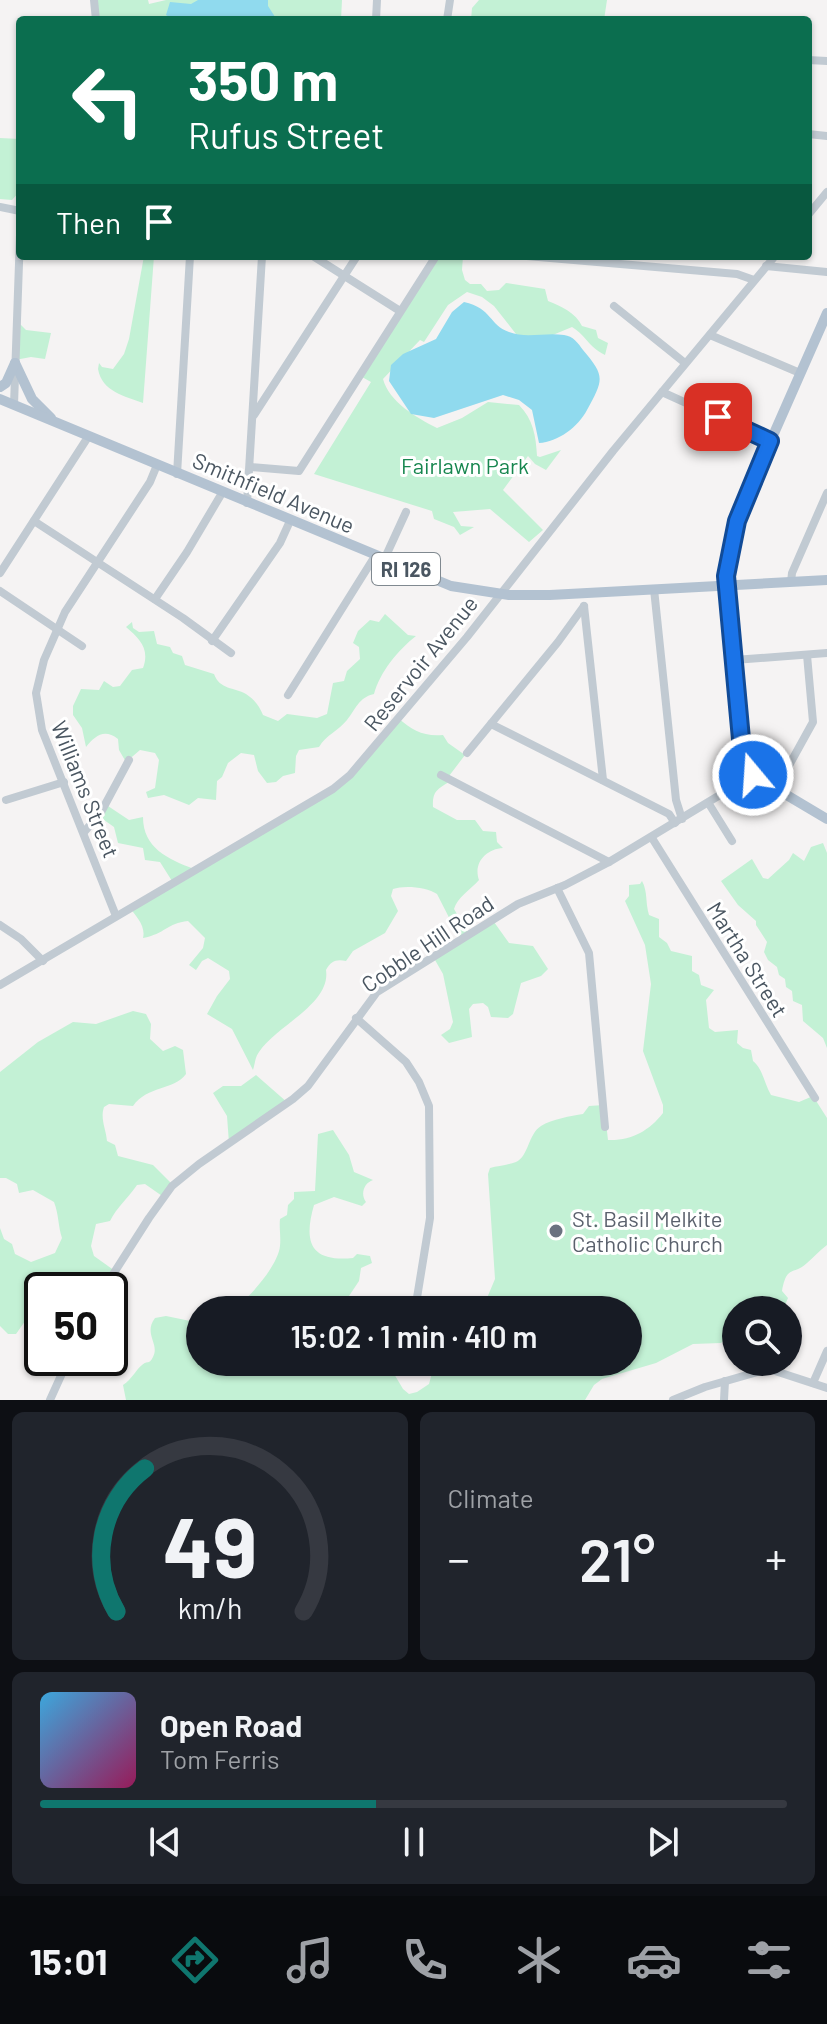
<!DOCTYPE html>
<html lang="en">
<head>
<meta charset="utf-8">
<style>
	:root { --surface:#171b24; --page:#20242c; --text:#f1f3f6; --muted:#9ea1a6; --line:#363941; --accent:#0f766e }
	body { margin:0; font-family:Barlow,sans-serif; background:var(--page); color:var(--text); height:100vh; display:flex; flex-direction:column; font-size:30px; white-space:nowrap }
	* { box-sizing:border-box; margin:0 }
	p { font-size:26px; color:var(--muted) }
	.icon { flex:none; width:44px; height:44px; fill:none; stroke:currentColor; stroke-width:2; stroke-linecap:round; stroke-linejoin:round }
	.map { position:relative; height:1400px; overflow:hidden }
	.panel { display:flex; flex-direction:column; gap:12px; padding:12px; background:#0d0f14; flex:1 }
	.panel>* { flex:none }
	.hud { position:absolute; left:16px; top:16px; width:796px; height:244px; border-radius:8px; box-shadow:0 2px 6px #0004; background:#0b6e4f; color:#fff; overflow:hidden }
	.controls { position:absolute; left:722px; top:1296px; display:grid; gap:16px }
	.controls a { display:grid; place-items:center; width:80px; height:80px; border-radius:50%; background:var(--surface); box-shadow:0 2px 6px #0004; font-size:40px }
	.speed { position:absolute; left:24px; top:1272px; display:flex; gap:16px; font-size:40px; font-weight:700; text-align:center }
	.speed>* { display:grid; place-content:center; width:104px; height:104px; border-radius:50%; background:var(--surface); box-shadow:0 2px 6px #0004; line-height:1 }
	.speed .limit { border:4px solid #111; border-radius:12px; background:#fff; color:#111 }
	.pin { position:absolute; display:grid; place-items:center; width:68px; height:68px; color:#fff; margin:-34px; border-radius:16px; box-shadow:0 4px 12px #0006 }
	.me { position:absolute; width:88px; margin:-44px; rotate:342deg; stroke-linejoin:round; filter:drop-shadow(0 0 6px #0008) }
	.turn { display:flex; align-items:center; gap:28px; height:168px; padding:0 40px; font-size:36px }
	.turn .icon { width:104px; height:104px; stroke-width:2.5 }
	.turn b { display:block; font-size:56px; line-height:68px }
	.then { display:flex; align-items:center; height:76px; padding:0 40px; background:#0003; gap:16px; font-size:30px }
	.big { font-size:60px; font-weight:600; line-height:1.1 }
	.panel .tile { flex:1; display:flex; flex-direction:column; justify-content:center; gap:12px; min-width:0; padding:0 28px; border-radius:12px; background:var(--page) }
	.panel .dial { align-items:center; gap:0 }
	.dial svg { height:208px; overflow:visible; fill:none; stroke:var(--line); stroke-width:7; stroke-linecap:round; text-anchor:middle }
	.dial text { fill:var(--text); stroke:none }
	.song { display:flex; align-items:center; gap:24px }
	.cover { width:96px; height:96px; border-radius:12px; background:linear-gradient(135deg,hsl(200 70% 55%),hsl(330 70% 35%)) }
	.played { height:8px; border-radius:4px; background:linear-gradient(90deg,var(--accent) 45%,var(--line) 45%) }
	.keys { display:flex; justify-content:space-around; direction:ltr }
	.heat { display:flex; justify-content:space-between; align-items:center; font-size:44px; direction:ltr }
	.panel .tiles { flex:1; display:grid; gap:12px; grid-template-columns:1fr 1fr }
	.tile:last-child { grid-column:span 2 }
	.trip { position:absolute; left:186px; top:1296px; width:456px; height:80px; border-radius:40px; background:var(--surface); box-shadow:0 2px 6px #0004; font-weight:600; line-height:80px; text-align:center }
	.menu { display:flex; height:128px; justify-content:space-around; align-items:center; background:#090b0e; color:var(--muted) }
	.menu .icon { width:56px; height:56px }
	.menu .active { color:var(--accent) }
	.menu b { font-size:36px; color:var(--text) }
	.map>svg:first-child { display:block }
</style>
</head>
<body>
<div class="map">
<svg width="827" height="1400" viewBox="0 0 827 1400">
	<rect width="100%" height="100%" fill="#f5f3f3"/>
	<g fill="#c3f1d5">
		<polygon points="94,0 148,0 149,4 166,0 342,0 341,20 96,20"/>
		<polygon points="479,0 607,0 604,20 471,20 472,8"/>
		<polygon points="0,138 20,139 20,191 12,200 0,199"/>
		<path d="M144 256H154L143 403C125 396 102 392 98 369L99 363 102 367 113 369 124 354 129 339Z"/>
		<path d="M439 256H463L462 270 465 280 470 284H481L487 291 499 290 506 283 545 289 548 301C561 306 576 313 582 326L596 330 598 338 608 343 605 355C587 346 587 336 572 327L536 342 516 334 494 306 482 297 467 292 448 305 424 342 420 340 383 379C389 402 417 418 437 428L462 418 488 402 519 405C533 419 536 436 537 456L540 457 561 450 546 470 535 464 528 456 503 490 543 530 529 542 490 509 453 512 461 526 474 527 460 535 454 527 434 519 432 511 314 474 371 382 362 377Z"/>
		<polygon points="18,322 26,330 51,333 45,359 31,357 15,360"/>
		<path d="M385 614 408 635 416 636C398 650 380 672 374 694 359 697 355 710 347 720 338 731 326 735 319 747L299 750 296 756 295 773 283 776 276 782 267 783 258 771 254 755 241 753 228 763 222 777 217 781 216 800 198 798 189 805 164 795 148 798 146 792 155 788 159 760 155 753 140 750 126 762 119 750 118 739C104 728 95 736 86 747L82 728 73 715V706L81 689 99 690 104 681 113 687 120 686 132 670 143 668C150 649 140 639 126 627L132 622 133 628 139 632 154 631 157 644 170 647 173 653 182 656 185 665 214 674C220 690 234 687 246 694 255 700 259 706 263 715L278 721 287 714 317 718 327 714 333 683 344 681 347 671 360 659 359 647 353 643 358 631 370 620 379 622Z"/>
		<path d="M398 718C412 730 424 737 443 735L448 743 465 755 449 776V782C437 789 432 792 433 807L457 820H475L483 831 496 832 497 842 503 848C486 849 473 863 479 880 471 889 457 898 454 909L470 936 494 922 509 943 533 946 548 969 541 976 521 983 513 1014 508 1018 491 1017 488 1007 483 1003 473 1004 469 1009 472 1037 449 1043 441 1035 450 1029 453 1022 443 974 435 960 461 941 437 894C427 887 404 885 393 889L391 896 398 911 385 933 353 951 346 961C336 959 331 961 326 970 331 1004 277 1025 259 1052 255 1057 255 1064 253 1070L232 1029 207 1014 217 996 230 979 229 971 208 958 202 961 196 970 189 965 203 948 205 938 188 921C167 923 165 934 143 938 146 926 136 916 129 907L172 881 160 862 145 860 143 848 118 843 114 827 97 815 105 804 129 820 143 817C143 848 168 859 194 869L335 787Z"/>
		<polygon points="823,843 827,853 827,1048 823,1038 803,1021 802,1005 793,1001 792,991 786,987 785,979 779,975 777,967 768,960 764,952 767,942 756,925 756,921 738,905 721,881 752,859 763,878 768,879 789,860 793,853 804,861 811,847"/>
		<path d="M642 881C648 892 645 902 649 915L659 919V937L667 943 671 951 692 956V971L699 975 701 985 714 990 706 1000 709 1028 715 1032 738 1030 737 1043 743 1048 751 1050 753 1061C763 1069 764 1083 771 1095L799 1102 813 1096 827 1118V1245C819 1251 814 1257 807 1263 793 1276 787 1264 782 1291L788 1298 783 1310H736V1337H728L721 1343 693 1344 656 1363 602 1379 594 1385 585 1400H126L123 1385C132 1379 135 1371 142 1365 148 1360 149 1365 153 1357 160 1344 143 1334 155 1318L166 1316 200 1323V1362H387L403 1389 409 1394 417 1392 429 1384 435 1362H628V1310H478L487 1298 495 1279 488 1174 490 1168C498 1166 508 1165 516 1162 529 1156 528 1134 541 1126 552 1119 571 1116 583 1114L589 1106 604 1105 608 1140C631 1141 649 1131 663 1113V1105L643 1051 651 984 645 945 625 901 629 896V885L640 884Z"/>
		<path d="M133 1011 146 1014 151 1024 150 1039 163 1051 175 1046 183 1050 186 1074C173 1091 148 1085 133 1106L109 1104 104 1107C100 1119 106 1129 107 1141L115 1145 118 1156 153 1165 175 1187 165 1198 145 1184 137 1185C128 1198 117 1207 110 1221L96 1224 91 1246 94 1256 115 1271 105 1290H42V1311L36 1316 28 1317 16 1334H8L0 1326V1228L4 1239 12 1244 15 1254 31 1262 55 1253 62 1238C58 1226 59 1215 54 1202L33 1190 19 1193 17 1184 6 1178H0V1072L38 1042 73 1022 96 1024Z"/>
		<polygon points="256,1075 288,1103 229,1143 227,1116 213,1093 223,1086 241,1086"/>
		<path d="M333 1130 349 1155 354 1172 373 1180C364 1183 360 1194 366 1202L362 1206 334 1197 314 1205C303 1243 311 1262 353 1258L357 1254 370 1256 372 1263 361 1268 359 1281 349 1296 352 1302 369 1310H233C249 1298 278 1266 280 1246 281 1236 279 1228 280 1219L287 1215 288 1205 294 1199V1192L315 1191 318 1134Z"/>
	</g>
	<g fill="#90daee">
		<polygon points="198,0 268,0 268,6 277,20 174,20 166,15 170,2 191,4"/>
		<path d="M464 302C492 308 489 325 509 332 527 339 545 332 564 335 573 336 578 343 583 350 605 376 604 379 587 410 578 427 558 442 539 443L532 410 519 400 503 395 434 418 411 414 389 381 391 365 403 354 436 339 452 312Z"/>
	</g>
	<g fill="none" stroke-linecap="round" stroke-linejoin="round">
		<g stroke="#c1cad2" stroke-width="8">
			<polyline points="94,0 96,20"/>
			<polyline points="376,20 377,0"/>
			<polyline points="447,20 450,0"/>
			<polyline points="808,60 827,61"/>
			<polyline points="808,134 827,136"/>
			<polyline points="0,207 20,211"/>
			<polyline points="808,215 827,192"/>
			<polyline points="313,256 400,311"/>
			<polyline points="527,256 737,274 754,280"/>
			<polyline points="766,266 827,272"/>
			<polyline points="614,306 685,363"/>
			<polyline points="710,335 800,373"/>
			<polyline points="662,392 770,441"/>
			<polyline points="14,405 20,235"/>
			<polyline points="254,415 357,256"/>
			<polyline points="251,467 299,471 436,256"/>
			<polyline points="177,474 190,256"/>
			<polyline points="247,503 262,256"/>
			<polyline points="34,521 183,618 231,653"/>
			<polyline points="384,560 406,512"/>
			<polyline points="0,573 88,437"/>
			<polyline points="791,582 792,573 827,493"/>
			<polyline points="654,589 676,800 682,819"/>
			<polyline points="0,591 82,646"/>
			<polyline points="155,599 187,552 222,493"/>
			<polyline points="584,606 603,780"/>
			<polyline points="212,641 280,543 290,521"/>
			<polyline points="734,660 827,653"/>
			<polyline points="288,695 375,556"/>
			<polyline points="491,724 669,814 675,823"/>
			<polyline points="467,753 558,642 584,606"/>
			<polyline points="441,775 609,862"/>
			<polyline points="776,789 813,722 807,655"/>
			<polyline points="6,800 64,782"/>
			<polyline points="709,804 732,841"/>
			<polyline points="84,832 100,814 129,760"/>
			<polyline points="652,838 815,1098"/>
			<polyline points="557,888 589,953 605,1127"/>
			<polyline points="116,916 42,730 36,693 44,660 65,612 150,482 157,465"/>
			<polyline points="0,925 21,939 43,961"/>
			<polyline points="0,985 333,789 350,775 467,637 613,451 775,256"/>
			<polyline points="356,1018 406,1062 419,1082 429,1106 430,1218 415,1310"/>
			<polyline points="103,1290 149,1218 172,1186 199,1164 293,1099 308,1086 377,992 518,904 565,885 609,862 753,775"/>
			<polyline points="436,1362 445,1368"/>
			<polyline points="813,1383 827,1351"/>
			<polyline points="50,1400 69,1358"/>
			<polyline points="673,1400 705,1387 764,1370 772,1370 827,1388"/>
			<polyline points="724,1400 725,1381"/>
		</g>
		<g stroke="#b3c2d1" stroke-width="10">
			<polyline points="827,313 746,497 734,530 727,564 727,593 741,739 753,775 827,819"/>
			<polyline points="15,363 32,399 51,418"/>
			<polyline points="0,387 6,383 15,363"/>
			<polyline points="0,399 451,586 509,595 550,595 827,580"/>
		</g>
	</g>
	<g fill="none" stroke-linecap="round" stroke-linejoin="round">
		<g stroke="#114b97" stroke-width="20">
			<polyline id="route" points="718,417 770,441 737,521 726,576 741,739 753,775"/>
		</g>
		<use href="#route" stroke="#1a73e8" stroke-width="14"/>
	</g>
	<circle fill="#6b7280" stroke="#fff" stroke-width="3" cx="556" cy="1231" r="8"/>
	<g text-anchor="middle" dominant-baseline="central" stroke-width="6" stroke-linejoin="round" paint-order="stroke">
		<rect fill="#fff" stroke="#808990" stroke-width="2" x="372" y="553" width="68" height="32" rx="6"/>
		<g font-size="20" font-weight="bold" fill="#4a5661">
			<text x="406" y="569">RI 126</text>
		</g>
		<g font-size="22" fill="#17864f" stroke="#fff">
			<text x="465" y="465">Fairlawn Park</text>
		</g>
		<g font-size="22" fill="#4a5661" stroke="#fff">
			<text transform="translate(274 492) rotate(23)">Smithfield Avenue</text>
			<text transform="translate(420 663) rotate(-51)">Reservoir Avenue</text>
			<text transform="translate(86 789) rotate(68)">Williams Street</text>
			<text transform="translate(427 943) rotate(-34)">Cobble Hill Road</text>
			<text transform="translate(748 959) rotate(58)">Martha Street</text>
		</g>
		<g font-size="22" fill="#5b616d" stroke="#fff" text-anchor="start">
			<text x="572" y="1218">St. Basil Melkite<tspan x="572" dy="25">Catholic Church</tspan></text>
		</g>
	</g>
</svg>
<div class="controls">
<a><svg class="icon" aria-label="search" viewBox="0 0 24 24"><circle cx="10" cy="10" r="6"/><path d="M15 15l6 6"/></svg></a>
</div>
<div class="speed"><div class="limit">50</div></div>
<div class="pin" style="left:718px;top:417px;background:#d93025"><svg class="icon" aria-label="arrive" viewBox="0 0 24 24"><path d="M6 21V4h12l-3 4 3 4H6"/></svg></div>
<svg class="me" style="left:753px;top:775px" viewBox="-20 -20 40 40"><circle r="17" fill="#1a73e8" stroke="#fff" stroke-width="3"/><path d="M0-11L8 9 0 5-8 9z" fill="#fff"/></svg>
<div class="trip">15:02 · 1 min · 410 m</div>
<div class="hud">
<div class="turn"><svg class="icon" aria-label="left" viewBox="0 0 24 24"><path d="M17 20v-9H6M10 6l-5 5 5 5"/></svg><div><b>350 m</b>Rufus Street</div></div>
<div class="then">Then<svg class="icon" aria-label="arrive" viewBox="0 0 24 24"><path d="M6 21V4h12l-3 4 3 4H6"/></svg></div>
</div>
</div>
<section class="panel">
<div class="tiles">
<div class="tile dial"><svg viewBox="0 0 100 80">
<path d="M14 69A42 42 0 1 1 86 69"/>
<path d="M14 69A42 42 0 0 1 25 14" stroke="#0f766e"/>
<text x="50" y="56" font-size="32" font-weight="700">49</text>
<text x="50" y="72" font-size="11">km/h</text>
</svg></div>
<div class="tile"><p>Climate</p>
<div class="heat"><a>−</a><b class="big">21°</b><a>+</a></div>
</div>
<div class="tile">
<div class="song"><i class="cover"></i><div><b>Open Road</b><p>Tom Ferris</p></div></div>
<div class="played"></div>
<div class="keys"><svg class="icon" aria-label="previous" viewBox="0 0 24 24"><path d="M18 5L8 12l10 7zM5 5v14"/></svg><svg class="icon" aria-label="pause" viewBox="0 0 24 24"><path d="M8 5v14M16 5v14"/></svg><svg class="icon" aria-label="next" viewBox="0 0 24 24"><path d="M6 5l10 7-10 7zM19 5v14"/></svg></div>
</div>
</div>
</section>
<nav class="menu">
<b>15:01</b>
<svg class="icon active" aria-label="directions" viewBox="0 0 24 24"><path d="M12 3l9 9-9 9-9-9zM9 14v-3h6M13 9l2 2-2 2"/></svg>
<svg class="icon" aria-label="music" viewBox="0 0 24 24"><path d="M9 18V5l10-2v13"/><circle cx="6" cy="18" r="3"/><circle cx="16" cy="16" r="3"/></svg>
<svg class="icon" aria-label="phone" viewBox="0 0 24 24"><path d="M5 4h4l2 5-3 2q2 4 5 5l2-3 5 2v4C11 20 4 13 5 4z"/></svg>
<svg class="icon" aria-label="climate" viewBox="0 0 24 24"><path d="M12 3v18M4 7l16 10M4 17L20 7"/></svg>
<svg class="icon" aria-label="car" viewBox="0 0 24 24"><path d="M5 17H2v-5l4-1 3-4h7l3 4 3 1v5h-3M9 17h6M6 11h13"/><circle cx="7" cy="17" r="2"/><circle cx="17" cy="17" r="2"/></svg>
<svg class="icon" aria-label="filters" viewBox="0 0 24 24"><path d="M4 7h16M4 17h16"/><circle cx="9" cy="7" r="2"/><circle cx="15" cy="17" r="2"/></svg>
</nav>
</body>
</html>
